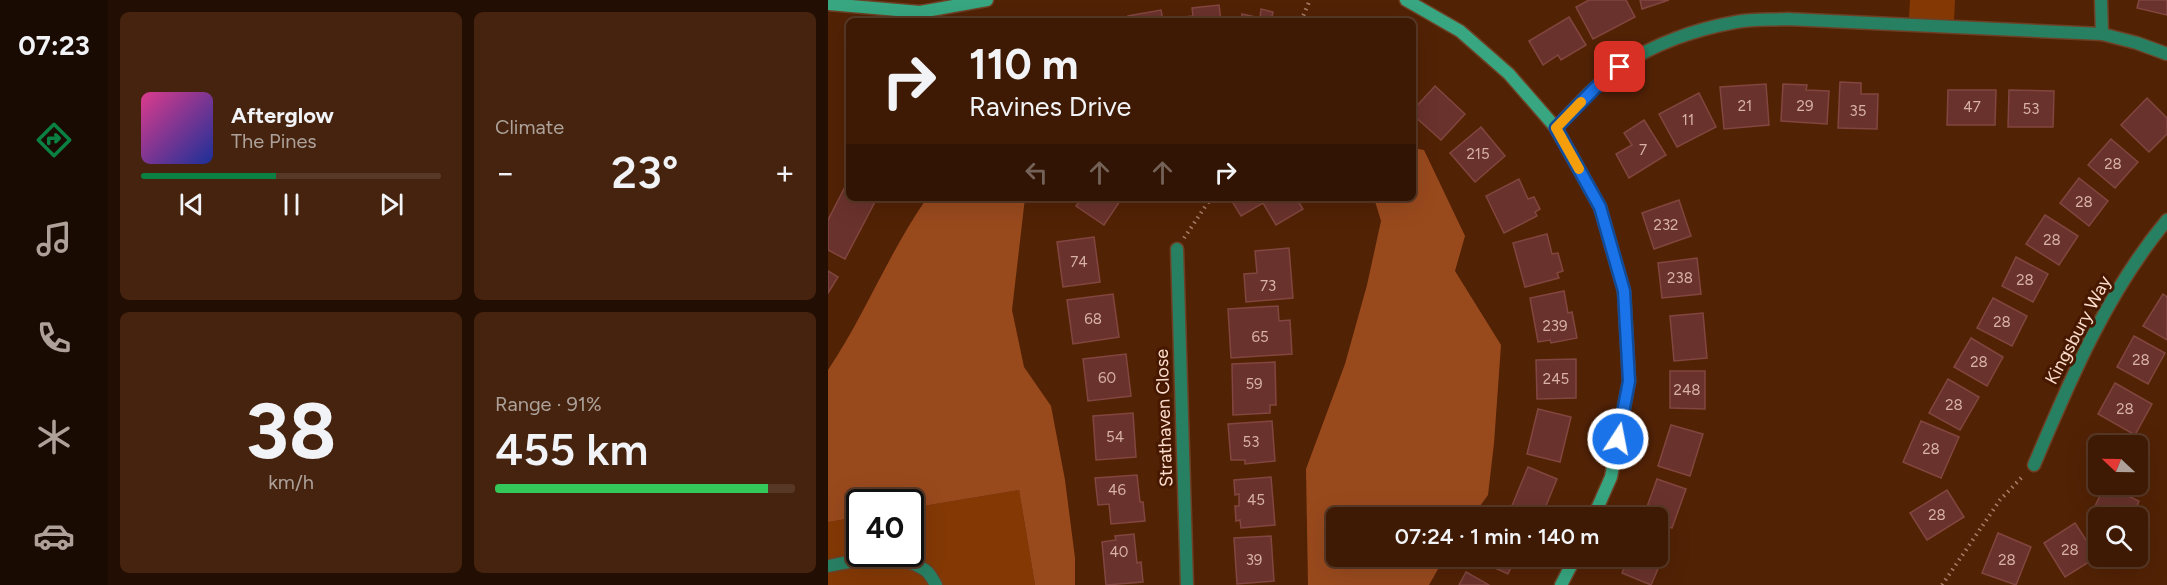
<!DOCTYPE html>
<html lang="en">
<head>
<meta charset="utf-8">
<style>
	:root { --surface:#3e1a04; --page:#45230e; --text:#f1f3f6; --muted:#ada19a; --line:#573826; --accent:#0b8043 }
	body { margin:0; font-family:Figtree,sans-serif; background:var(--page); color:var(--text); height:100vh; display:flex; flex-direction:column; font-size:22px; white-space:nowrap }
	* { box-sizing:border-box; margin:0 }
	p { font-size:20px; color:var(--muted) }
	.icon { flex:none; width:33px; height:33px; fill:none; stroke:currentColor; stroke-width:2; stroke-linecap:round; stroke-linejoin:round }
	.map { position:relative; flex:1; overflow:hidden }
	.panel { display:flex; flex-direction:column; gap:12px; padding:12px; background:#220e02; width:720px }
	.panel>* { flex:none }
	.guide { position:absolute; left:18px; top:18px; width:570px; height:183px; border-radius:9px; box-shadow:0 6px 24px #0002,0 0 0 2px var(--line); background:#3e1a04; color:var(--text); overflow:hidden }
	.needle { width:39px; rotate:292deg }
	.controls { position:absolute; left:1260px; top:435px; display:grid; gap:12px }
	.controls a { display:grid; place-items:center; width:60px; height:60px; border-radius:9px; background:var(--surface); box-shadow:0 6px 24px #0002,0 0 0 2px var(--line); font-size:30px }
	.speed { position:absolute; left:18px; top:489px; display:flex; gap:12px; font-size:30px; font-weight:700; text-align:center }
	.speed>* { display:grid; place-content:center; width:78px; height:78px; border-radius:50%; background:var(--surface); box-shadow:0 6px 24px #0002,0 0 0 2px var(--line); line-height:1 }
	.speed .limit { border:3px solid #111; border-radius:9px; background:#fff; color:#111 }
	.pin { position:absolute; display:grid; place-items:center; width:51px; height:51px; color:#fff; margin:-26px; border-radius:12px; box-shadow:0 3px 9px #0006 }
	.me { position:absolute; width:66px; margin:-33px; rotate:11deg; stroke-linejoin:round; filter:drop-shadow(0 0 4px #0008) }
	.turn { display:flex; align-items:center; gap:21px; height:126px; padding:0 24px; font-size:27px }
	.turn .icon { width:78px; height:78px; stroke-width:2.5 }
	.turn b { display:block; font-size:42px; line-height:51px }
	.lanes { display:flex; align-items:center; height:57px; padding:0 24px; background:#0003; justify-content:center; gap:30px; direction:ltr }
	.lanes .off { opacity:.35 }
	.big { font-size:45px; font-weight:600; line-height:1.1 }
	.panel .card { flex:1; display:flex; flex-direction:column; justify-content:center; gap:9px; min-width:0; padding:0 21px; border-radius:9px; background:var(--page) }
	.panel .dial { align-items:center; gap:0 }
	.dial b { font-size:78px; line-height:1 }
	.song { display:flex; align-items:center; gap:18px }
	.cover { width:72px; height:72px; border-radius:9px; background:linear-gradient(135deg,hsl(330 70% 55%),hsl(230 70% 35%)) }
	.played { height:6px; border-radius:3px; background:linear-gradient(90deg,var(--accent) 45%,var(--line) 45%) }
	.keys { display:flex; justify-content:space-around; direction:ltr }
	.heat { display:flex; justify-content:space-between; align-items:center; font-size:33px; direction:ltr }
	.charge { height:9px; border-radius:4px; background:linear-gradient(90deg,#34c759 91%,var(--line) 0) }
	.panel .tiles { flex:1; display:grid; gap:12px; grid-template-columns:repeat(2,1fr) }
	.trip { position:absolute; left:498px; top:507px; width:342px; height:60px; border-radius:9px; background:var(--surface); box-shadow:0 6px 24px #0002,0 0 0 2px var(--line); font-weight:600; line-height:60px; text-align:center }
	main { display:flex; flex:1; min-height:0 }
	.tab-bar { display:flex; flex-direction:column; width:108px; justify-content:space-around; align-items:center; background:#190a02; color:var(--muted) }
	.tab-bar .icon { width:42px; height:42px }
	.tab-bar .active { color:var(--accent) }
	.tab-bar b { font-size:27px; color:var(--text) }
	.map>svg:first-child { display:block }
</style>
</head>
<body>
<main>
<nav class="tab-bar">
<b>07:23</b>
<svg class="icon active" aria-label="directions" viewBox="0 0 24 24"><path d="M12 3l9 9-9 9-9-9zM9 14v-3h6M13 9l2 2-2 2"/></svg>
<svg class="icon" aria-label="music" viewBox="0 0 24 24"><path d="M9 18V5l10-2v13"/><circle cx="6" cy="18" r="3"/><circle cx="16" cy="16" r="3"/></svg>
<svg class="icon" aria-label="phone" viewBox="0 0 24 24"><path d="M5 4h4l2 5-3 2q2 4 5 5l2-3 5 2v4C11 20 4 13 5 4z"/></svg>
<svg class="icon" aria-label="climate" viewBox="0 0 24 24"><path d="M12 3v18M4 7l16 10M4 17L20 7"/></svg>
<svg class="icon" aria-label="car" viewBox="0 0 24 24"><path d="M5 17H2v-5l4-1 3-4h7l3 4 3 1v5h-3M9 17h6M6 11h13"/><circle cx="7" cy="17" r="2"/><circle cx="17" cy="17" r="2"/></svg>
</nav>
<section class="panel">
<div class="tiles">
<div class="card">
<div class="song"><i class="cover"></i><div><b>Afterglow</b><p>The Pines</p></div></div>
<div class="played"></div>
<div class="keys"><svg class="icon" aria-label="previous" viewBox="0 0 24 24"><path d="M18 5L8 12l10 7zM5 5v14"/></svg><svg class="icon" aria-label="pause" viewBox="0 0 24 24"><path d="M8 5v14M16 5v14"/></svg><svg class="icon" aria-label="next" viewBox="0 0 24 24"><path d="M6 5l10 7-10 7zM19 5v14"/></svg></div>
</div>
<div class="card"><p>Climate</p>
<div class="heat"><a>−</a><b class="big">23°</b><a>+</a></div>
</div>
<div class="card dial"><b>38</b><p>km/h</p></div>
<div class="card"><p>Range · 91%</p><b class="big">455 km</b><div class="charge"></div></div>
</div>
</section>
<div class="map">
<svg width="1339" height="585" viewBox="0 0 1339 585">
	<rect width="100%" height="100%" fill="#522205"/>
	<g fill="#843905">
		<polygon points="1082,0 1127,0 1126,20 1081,18"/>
		<polygon points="191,490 207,585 0,585 0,522 31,517 32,554 82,554 83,508"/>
	</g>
	<g fill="#994a1d">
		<polygon points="585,148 596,150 637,236 627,271 673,345 666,443 660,495 644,517 508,518 508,556 617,557 601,585 480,585 478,469 517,364 539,285 553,221 546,198 585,198"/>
		<path d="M99 198H197L184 310 196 367 223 406 237 480 247 558V585H207L191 490 83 508 82 502H32L31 517 0 522V370C37 315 61 252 99 198Z"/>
	</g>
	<g fill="#6a322c" stroke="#81463f" stroke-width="1.5">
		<polygon points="761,0 798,0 807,17 765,39 748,7"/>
		<polygon points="812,0 841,0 814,9"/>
		<polygon points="1311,0 1339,0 1339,15 1309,8"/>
		<polygon points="391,5 393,21 347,21 347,18 365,16 364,8"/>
		<polygon points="433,9 445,12 444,17 453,19 453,21 413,21 414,14 432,18"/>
		<polygon points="333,10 335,21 291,21 300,19 300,16"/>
		<polygon points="741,17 758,45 733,60 730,55 715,65 701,41"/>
		<polygon points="1012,82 1033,83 1033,94 1050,94 1049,129 1010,128"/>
		<polygon points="938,84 941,125 896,129 892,87"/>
		<polygon points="955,84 979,85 978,90 1001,91 999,124 953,121"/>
		<polygon points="607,86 637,114 613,140 585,115 585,110"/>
		<polygon points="1120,90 1168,90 1167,125 1119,125"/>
		<polygon points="1181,90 1226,91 1225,127 1180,127"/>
		<polygon points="871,93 888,127 849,147 831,114"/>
		<polygon points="1319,98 1339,118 1339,134 1321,152 1293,125"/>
		<polygon points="816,120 838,155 801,178 788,154 804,145 796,133"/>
		<polygon points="653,127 677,156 647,182 622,153"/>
		<polygon points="1283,139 1310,162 1287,188 1260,165"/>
		<polygon points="1251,178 1280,201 1261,226 1232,203"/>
		<polygon points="21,179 21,198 49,198 17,259 0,250 0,220"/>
		<polygon points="691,179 700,199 706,197 712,209 707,212 709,216 676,233 658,196"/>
		<polygon points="254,198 294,198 276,225 248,206"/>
		<polygon points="402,198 468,198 475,209 448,225 435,203 413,216"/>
		<polygon points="851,200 863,236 826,249 814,213"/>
		<polygon points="1217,215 1250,236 1231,265 1198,244"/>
		<polygon points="719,234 724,254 730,253 735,271 729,273 731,278 697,287 685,243"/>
		<polygon points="266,237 272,282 235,287 229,242"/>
		<polygon points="461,248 465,298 418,302 416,274 429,273 427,251"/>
		<polygon points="1188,257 1220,274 1205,302 1174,286"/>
		<polygon points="869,258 873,294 834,298 830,263"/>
		<polygon points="0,271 10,277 0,293"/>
		<polygon points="736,291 740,313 744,312 749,338 723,343 722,340 710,342 702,298"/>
		<polygon points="285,294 291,337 245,344 239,300"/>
		<polygon points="1335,294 1339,297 1339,340 1315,326"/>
		<polygon points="1165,298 1199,316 1184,346 1149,328"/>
		<polygon points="450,306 451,321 462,320 464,354 403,358 400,309"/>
		<polygon points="875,313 879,358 846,361 842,316"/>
		<polygon points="1306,336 1337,353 1320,384 1289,367"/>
		<polygon points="1143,338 1175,357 1159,386 1126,367"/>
		<polygon points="298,354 303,396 260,401 255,359"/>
		<polygon points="748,359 748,398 709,399 708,360"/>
		<polygon points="447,362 448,405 442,405 442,413 405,415 404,364"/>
		<polygon points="842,371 877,371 877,409 842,408"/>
		<polygon points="1120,379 1151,397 1132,430 1101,413"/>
		<polygon points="1287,383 1324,404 1307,435 1270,414"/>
		<polygon points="710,409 743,417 732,462 699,454"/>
		<polygon points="305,413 308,457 268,460 265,416"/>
		<polygon points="444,421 447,461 417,464 417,460 403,460 400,424"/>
		<polygon points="1093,421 1131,437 1113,478 1075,462"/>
		<polygon points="843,425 875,434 862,476 830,466"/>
		<polygon points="1286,439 1302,446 1283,446"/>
		<polygon points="1310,449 1319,453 1310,476"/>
		<polygon points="700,467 729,479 713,518 706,518 683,508"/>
		<polygon points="309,475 312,502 315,502 317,521 283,524 281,504 270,505 267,478"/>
		<polygon points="443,477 447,525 413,528 412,520 408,521 407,506 411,506 411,494 407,495 406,480"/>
		<polygon points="829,479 858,489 844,528 830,523 830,518 815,518"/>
		<polygon points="1277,485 1311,501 1304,518 1270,518 1270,524 1261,519"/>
		<polygon points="1119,490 1136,517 1099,540 1082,513"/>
		<polygon points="1247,523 1269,557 1237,577 1216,543"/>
		<polygon points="1170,533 1203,547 1188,585 1154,573"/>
		<polygon points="306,534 309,563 313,562 315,582 278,585 274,542 288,540 287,536"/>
		<polygon points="443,536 446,581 409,584 406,538"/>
		<polygon points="830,542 840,546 823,585 794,573 801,556 830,556"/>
		<polygon points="654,556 688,556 680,574 652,561"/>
		<polygon points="638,572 661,585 631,585"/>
	</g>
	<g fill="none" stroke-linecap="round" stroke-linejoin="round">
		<g stroke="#6d4025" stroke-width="15">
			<path id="lane" d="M0 566C31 560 70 551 97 570 102 573 105 580 108 585"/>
		</g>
		<g stroke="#6d4025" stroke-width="15">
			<g id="street">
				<polyline points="1273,0 1274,34"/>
				<path d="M728 128C748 107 768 84 792 67 825 44 868 29 908 22 925 19 942 20 959 19L1274 34 1309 43 1339 54"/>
				<polyline points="349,249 359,585"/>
				<path d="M1206 465C1242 380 1279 292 1339 220"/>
			</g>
		</g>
		<g stroke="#6d4025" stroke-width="15">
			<g id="secondary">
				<polyline points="578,0 632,31 681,74 728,128 772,207 796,291 801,381 783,477 765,518"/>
				<polyline points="0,4 92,12 159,0"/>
				<polyline points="733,585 748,556"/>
			</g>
		</g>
		<g stroke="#a77f69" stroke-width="4" stroke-dasharray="1.5 4.5" stroke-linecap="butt">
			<polyline points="473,21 482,0"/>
			<polyline points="356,238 383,198"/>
			<polyline points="1114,585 1172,500 1196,475"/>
		</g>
		<use href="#lane" stroke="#288063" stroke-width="12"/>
		<use href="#street" stroke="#288063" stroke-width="12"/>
		<use href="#secondary" stroke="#37a681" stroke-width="12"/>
	</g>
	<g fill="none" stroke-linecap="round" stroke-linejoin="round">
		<g stroke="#114b97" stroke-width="15">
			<polyline id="route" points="790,439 801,381 796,291 772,207 728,128 767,88 792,67"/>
		</g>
		<use href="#route" stroke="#1a73e8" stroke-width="10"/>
		<polyline stroke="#f59e0b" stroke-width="10" points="751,169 728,128 753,102"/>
	</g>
	<g text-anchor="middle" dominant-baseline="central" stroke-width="6" stroke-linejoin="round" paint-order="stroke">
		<g font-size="15" fill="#d8b2a5">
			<text x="917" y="106">21</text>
			<text x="977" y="106">29</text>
			<text x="1144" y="107">47</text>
			<text x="1203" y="109">53</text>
			<text x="1030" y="111">35</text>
			<text x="860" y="120">11</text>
			<text x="815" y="150">7</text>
			<text x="650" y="154">215</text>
			<text x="1285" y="164">28</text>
			<text x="1256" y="202">28</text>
			<text x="838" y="225">232</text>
			<text x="1224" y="240">28</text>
			<text x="251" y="262">74</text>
			<text x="852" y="278">238</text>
			<text x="1197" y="280">28</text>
			<text x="440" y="286">73</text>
			<text x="265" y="319">68</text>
			<text x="1174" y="322">28</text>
			<text x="727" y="326">239</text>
			<text x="432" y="337">65</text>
			<text x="1313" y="360">28</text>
			<text x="1151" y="362">28</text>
			<text x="279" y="378">60</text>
			<text x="728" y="379">245</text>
			<text x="426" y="384">59</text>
			<text x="859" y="390">248</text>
			<text x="1126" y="405">28</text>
			<text x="1297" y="409">28</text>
			<text x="287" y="437">54</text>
			<text x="423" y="442">53</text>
			<text x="1103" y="449">28</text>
			<text x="289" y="490">46</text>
			<text x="428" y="500">45</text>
			<text x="1109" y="515">28</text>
			<text x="1242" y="550">28</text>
			<text x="291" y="552">40</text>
			<text x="426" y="560">39</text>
			<text x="1179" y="560">28</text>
		</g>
		<g font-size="18" fill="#fcddcd" stroke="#471800">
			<text transform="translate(1250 330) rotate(-62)">Kingsbury Way</text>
			<text transform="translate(336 418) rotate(-92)">Strathaven Close</text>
		</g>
	</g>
</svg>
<div class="controls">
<a><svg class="needle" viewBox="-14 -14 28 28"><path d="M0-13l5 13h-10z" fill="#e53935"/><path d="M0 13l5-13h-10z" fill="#ada19a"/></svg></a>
<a><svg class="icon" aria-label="search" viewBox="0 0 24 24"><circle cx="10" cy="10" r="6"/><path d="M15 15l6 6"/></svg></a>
</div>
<div class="speed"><div class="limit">40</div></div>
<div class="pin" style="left:792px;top:67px;background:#d93025"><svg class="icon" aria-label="arrive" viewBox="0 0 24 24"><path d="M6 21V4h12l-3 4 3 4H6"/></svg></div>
<svg class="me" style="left:790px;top:439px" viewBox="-20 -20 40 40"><circle r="17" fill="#1a73e8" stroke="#fff" stroke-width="3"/><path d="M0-11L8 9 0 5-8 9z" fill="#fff"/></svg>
<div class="trip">07:24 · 1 min · 140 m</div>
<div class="guide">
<div class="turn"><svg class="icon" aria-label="right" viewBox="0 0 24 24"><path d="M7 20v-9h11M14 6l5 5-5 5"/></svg><div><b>110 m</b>Ravines Drive</div></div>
<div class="lanes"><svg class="icon off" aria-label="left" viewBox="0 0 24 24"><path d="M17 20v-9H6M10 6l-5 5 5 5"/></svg><svg class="icon off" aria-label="ahead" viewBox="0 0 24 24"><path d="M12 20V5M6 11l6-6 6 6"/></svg><svg class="icon off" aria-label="ahead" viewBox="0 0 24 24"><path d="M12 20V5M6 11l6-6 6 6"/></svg><svg class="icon" aria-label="right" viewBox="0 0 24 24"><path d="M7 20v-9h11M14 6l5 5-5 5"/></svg></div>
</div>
</div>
</main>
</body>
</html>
